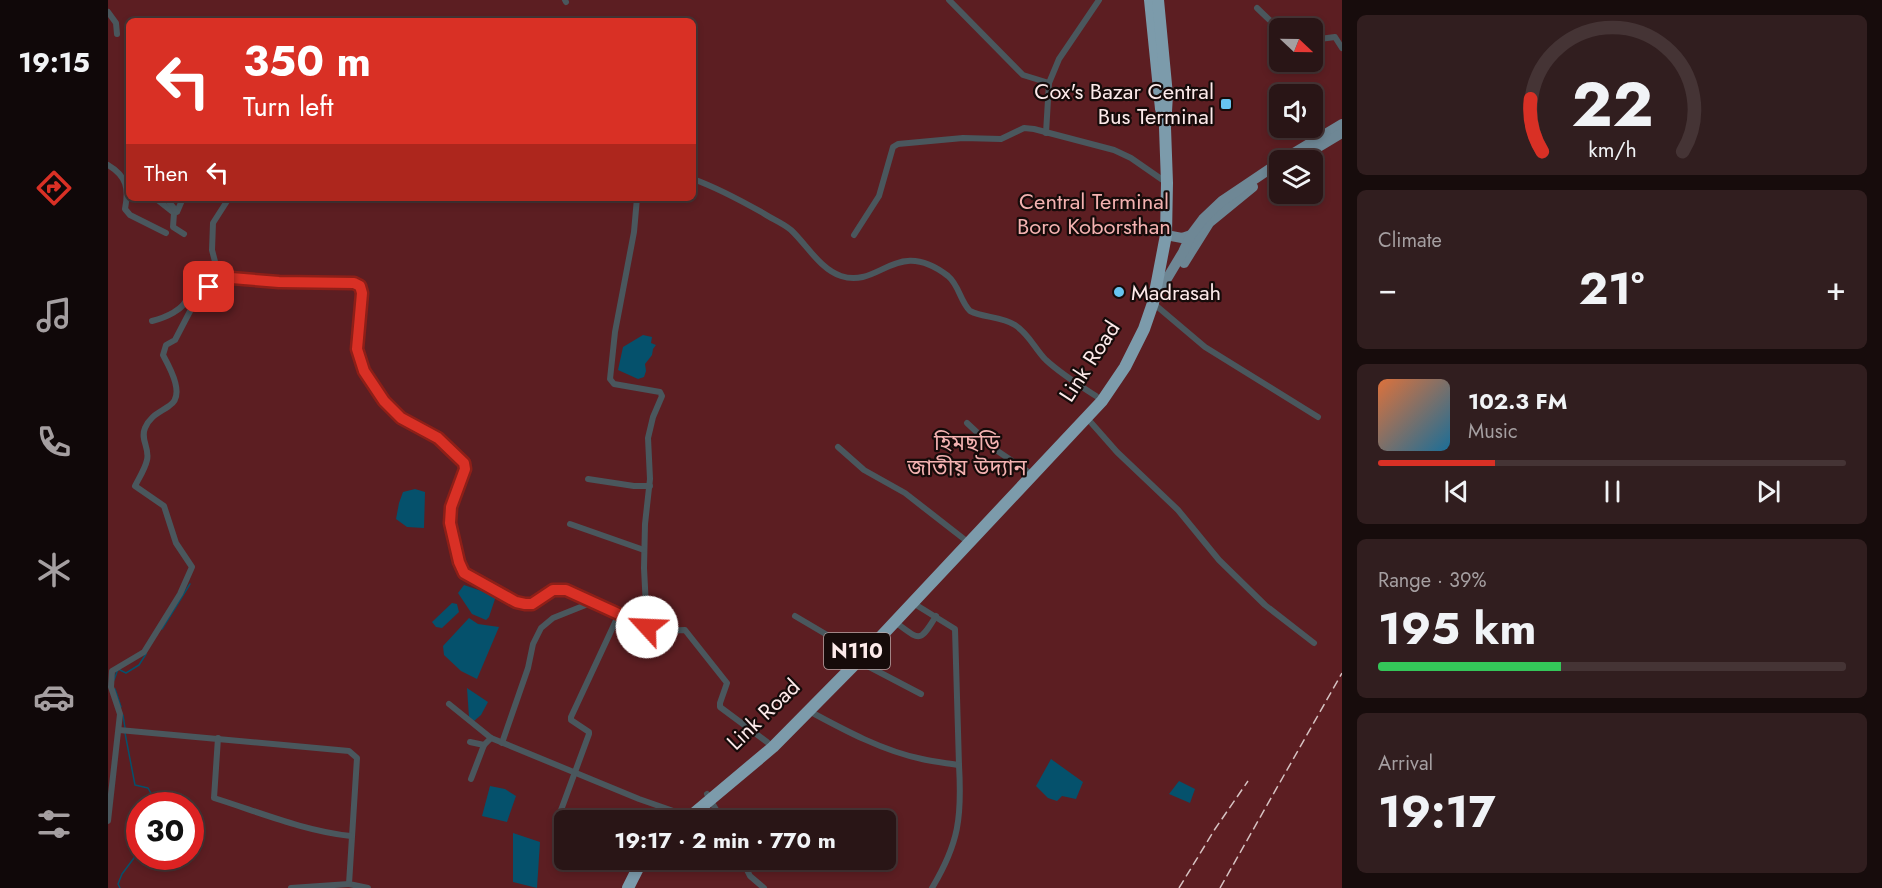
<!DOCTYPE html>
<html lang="en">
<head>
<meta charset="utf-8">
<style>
	:root { --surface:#291516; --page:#311e1f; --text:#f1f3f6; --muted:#a59fa1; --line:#453435; --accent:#d93025 }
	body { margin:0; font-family:Jost,"Noto Sans Bengali",sans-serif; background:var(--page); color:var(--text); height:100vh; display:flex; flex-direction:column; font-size:22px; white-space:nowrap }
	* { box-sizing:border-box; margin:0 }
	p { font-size:20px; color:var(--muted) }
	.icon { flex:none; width:33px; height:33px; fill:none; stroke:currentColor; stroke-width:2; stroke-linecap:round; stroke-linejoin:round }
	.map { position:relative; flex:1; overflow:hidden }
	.drawer { display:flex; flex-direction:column; gap:15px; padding:15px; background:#170c0c; width:540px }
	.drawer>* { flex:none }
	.banner { position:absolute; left:18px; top:18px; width:570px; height:183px; border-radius:9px; box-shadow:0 3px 9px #0003,0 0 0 2px var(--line); background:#d93025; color:#fff; overflow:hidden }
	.needle { width:39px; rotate:112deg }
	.buttons { position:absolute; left:1161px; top:18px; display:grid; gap:12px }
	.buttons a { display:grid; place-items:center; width:54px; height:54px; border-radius:9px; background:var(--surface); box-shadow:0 3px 9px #0003,0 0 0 2px var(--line); font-size:30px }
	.speed { position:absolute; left:18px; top:792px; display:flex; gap:12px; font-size:30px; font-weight:700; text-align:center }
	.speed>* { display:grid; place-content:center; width:78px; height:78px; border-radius:50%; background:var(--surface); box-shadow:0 3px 9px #0003,0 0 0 2px var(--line); line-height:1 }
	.speed .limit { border:9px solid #d22; background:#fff; color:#111 }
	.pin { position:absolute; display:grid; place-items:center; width:51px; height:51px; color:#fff; margin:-26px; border-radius:12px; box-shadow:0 3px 9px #0006 }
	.me { position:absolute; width:66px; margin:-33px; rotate:295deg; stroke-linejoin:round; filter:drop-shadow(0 0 4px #0008) }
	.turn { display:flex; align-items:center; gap:21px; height:126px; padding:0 18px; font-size:27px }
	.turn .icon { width:78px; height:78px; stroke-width:2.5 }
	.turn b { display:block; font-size:42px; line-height:51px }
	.then { display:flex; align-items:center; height:57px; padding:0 18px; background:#0003; gap:12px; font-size:22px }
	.big { font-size:45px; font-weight:700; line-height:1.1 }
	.drawer .widget { flex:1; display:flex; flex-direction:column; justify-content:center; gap:9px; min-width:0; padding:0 21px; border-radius:9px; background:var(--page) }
	.drawer .dial { align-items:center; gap:0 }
	.dial svg { height:156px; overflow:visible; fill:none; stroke:var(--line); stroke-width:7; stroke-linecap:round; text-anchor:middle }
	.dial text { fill:var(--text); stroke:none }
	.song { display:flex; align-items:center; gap:18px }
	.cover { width:72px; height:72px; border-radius:9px; background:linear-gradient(135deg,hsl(20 70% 55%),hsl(200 70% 35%)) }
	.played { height:6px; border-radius:3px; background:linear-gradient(90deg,var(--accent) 25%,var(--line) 25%) }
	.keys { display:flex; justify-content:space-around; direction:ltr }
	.heat { display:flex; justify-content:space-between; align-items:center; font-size:33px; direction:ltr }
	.charge { height:9px; border-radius:4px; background:linear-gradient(90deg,#34c759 39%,var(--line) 0) }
	.trip { position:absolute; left:446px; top:810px; width:342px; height:60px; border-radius:9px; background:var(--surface); box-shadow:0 3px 9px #0003,0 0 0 2px var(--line); font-weight:700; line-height:60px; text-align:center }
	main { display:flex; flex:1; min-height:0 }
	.menu { display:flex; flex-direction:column; width:108px; justify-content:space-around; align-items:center; background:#100809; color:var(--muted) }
	.menu .icon { width:42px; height:42px }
	.menu .on { color:var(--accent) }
	.menu b { font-size:27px; color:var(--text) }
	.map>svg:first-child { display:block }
</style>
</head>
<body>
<main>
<nav class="menu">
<b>19:15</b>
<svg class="icon on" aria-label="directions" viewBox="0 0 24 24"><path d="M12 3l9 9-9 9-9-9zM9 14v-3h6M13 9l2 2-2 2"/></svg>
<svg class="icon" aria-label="music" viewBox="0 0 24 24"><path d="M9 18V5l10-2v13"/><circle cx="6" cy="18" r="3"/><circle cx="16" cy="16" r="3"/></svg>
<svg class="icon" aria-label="phone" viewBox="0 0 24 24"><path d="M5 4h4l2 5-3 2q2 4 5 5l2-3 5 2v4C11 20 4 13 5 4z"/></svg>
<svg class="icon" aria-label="climate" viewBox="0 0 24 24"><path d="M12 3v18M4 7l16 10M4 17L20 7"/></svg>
<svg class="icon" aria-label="car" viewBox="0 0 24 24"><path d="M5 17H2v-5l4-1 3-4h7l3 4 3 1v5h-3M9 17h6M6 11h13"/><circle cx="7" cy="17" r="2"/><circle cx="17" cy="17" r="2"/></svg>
<svg class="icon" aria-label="filters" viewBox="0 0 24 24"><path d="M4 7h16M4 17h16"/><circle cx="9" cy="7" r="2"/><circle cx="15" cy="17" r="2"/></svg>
</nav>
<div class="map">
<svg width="1234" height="888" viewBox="0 0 1234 888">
	<rect width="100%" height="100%" fill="#371c1d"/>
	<path fill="#5c1e22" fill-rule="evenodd" d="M0 0H1234V888H0ZM21 21H585V198H21ZM1172 28H1204V62H1172ZM1172 94H1204V128H1172ZM1172 160H1204V194H1172ZM32 806H82V856H32ZM456 820H777V860H456Z"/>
	<g fill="#05516c">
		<polygon points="535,335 544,337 543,343 548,345 545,349 544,355 537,364 538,371 536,377 530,379 510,370 515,347"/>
		<polygon points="307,489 317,492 316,528 299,527 288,519 291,503 295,492"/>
		<polygon points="356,585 388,596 381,617 378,620 364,614 350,593"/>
		<polygon points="344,603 349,604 351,612 334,628 328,627 324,622"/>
		<polygon points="361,618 370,624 391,627 369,679 353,671 336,655 335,646"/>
		<polygon points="359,688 380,702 373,715 366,721 361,717"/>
		<polygon points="943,759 975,782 968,799 954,796 949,801 940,798 928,786"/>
		<polygon points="1071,781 1087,789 1082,803 1061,794"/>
		<polygon points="382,786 397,789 408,796 399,822 374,816"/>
		<polygon points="405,833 432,842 429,888 405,882"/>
	</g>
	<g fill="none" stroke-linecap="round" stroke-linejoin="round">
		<g stroke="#05516c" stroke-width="1.5">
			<polyline points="54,629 82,584"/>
			<polyline points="6,680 10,669 18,673 31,665 38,654"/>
			<polyline points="7,689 13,707"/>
			<polyline points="15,715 17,728"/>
			<polyline points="17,733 27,785 40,788 50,806"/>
			<polyline points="12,888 10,884 14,874 32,850"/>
		</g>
		<g stroke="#4a575d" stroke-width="6">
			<polyline points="457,0 458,2"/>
			<polyline points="841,0 915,75 941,83"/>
			<polyline points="1149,8 1172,30"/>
			<polyline points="0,12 8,23 9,34"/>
			<polyline points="1204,40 1227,37 1234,48"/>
			<polyline points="938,133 941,83 951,59 991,0"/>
			<path d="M0 165C19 176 21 189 17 209L22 215 58 233"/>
			<path d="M585 179C610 188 632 200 655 213 664 219 675 223 683 230 699 245 712 269 733 276 772 289 788 236 840 276 851 285 852 301 862 311 876 318 893 316 907 325 921 334 927 349 938 360 953 374 971 385 988 396"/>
			<polyline points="47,198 66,213 65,227 76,234"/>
			<polyline points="58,198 69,212 75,198"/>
			<polyline points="529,198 526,232 507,332 502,379 506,384 552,392 554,396 545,417 540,438 542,479 537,524 536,568 539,627"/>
			<polyline points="746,235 771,196 785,147 790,144 855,138 893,139 916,128 926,129 1006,150 1023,158 1059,183"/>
			<path d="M111 277 171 282 245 283 252 286 254 293 249 349 256 371 276 401 293 418 330 438 356 463C358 479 347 492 343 507 340 523 346 556 355 570 358 576 407 602 415 604 431 606 440 587 458 590L548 631 577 630 619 683 612 703V707L659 742"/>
			<polyline points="1045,303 1097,347 1210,417"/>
			<path d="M44 321C56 318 77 310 80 296"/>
			<polyline points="979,418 1009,452 1070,510 1111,560 1157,605 1206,643"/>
			<polyline points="859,423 888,450 925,475"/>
			<polyline points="730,447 756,470 797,493 856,539"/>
			<polyline points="480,479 526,486 542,486"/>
			<polyline points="462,524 536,550"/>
			<polyline points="687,616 748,652"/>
			<path d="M787 622C812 640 811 644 828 616"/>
			<polyline points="750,661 813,694"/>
			<polyline points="341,704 383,738 531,799 574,814"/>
			<path d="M701 711C736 730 775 751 814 759 826 762 839 763 851 765L847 629 805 603"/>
			<polyline points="11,730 241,751 249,758 241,884 260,888"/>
			<path d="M110 738 106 798C151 812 196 831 243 836"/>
			<polyline points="362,742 376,745"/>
			<polyline points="394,743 420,668 425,644 433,628 445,618 485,602"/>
			<polyline points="363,779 376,745 383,738"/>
			<polyline points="599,794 614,820"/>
			<path d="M0 821 12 714 3 687 4 671 36 652 72 594 84 567 68 543 56 506 27 486C31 478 37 469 39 460 42 448 32 440 37 428 42 416 51 413 61 406 78 396 62 368 55 355L58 345 67 340 91 294 99 289 106 280 111 277 104 250 105 223 121 198"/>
			<polyline points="456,827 449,821 481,734 481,732 463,720 463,717 511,614"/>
			<polyline points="634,860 642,876 656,888"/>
			<polyline points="183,888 241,884"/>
			<path d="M824 888C851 843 854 817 851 765"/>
		</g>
		<g stroke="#6e8795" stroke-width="10">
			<polyline points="1174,160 1234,124"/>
			<polyline points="1189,160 1234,133"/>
			<polyline points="1058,235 1074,238 1083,235"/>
			<polyline points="1076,263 1101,223 1145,187"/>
			<polyline points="1048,297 1075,252 1083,235 1095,219 1114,201 1172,162"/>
		</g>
		<g stroke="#7c9bab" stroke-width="12">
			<polyline points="1042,0 1053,109"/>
			<polyline points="578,820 665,747 750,661 994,401 1017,367 1036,329 1045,303 1058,235 1059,183 1057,128 1059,95 1050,0"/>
			<polyline points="520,888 534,860"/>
		</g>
		<g stroke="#d6c2c2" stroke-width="1.5" stroke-dasharray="9 4.5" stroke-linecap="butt">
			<polyline points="1071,888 1107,829 1140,781"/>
			<polyline points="1112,888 1234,673"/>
		</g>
	</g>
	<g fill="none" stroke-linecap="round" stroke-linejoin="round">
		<g stroke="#8d1f18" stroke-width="15">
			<polyline id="route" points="101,287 106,280 111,277 171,282 246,283 252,286 254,293 249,349 256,371 276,401 293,418 330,438 356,463 357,469 343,507 342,523 351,562 356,573 408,602 417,604 424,604 445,590 458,590 539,627"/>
		</g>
		<use href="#route" stroke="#d93025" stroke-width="10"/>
	</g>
	<g fill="#67c4f0" stroke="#160b0a" stroke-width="2">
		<rect x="1112" y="98" width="12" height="12" rx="3"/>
		<circle cx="1011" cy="292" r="6"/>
	</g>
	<g text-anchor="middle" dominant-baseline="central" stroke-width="4.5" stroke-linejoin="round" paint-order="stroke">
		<rect fill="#160b0a" stroke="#b8a7a7" stroke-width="1.5" x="716" y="633" width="66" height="36" rx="4.5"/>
		<g font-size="21" font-weight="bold" fill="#fdeaea">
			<text x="749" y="651">N110</text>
		</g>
		<g font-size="22" fill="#fdeaea" stroke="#160b0a" text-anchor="end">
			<text x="1106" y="91">Cox's Bazar Central<tspan x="1106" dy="25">Bus Terminal</tspan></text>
			<text x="1023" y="292" text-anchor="start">Madrasah</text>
		</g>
		<g font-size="22" fill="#f4b2b1" stroke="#160b0a">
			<text x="986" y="201">Central Terminal<tspan x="986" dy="25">Boro Koborsthan</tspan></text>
			<text x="859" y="442">হিমছড়ি<tspan x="859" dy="25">জাতীয় উদ্যান</tspan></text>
		</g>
		<g font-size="22" fill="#fdeaea" stroke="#160b0a">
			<text transform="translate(981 361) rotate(-57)">Link Road</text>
			<text transform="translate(655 714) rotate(-44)">Link Road</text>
		</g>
	</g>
</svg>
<div class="buttons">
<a><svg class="needle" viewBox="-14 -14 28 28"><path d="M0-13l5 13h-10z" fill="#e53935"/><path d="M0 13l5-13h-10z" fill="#a59fa1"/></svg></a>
<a><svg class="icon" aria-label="sound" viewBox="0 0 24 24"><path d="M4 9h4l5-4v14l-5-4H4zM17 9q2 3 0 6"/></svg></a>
<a><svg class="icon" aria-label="layers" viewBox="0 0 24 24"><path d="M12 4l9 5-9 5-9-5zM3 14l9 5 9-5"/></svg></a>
</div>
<div class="speed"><div class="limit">30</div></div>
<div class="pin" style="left:101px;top:287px;background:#d93025"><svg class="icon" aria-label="arrive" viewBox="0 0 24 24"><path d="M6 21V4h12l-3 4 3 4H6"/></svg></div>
<svg class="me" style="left:539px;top:627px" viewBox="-20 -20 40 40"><circle r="19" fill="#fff"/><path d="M0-13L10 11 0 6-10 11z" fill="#d93025"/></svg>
<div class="trip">19:17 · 2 min · 770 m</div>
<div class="banner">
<div class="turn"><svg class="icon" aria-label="left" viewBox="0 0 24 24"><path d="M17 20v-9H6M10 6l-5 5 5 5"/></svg><div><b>350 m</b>Turn left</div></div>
<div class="then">Then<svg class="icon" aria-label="left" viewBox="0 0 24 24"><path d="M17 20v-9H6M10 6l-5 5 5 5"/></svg></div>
</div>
</div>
<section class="drawer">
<div class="widget dial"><svg viewBox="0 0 100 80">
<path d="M14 69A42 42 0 1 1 86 69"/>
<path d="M14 69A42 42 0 0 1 8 42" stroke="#d93025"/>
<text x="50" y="56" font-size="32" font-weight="700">22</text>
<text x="50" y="72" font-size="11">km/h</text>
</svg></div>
<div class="widget"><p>Climate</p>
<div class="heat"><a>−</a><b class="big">21°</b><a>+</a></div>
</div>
<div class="widget">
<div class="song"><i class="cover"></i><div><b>102.3 FM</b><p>Music</p></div></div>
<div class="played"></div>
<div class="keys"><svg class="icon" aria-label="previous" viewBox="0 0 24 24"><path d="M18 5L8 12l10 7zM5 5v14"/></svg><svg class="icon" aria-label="pause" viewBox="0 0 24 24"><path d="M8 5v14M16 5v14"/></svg><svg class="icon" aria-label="next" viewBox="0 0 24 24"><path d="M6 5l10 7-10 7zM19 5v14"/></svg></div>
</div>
<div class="widget"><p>Range · 39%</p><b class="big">195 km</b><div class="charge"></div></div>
<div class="widget"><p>Arrival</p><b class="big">19:17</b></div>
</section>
</main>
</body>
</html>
